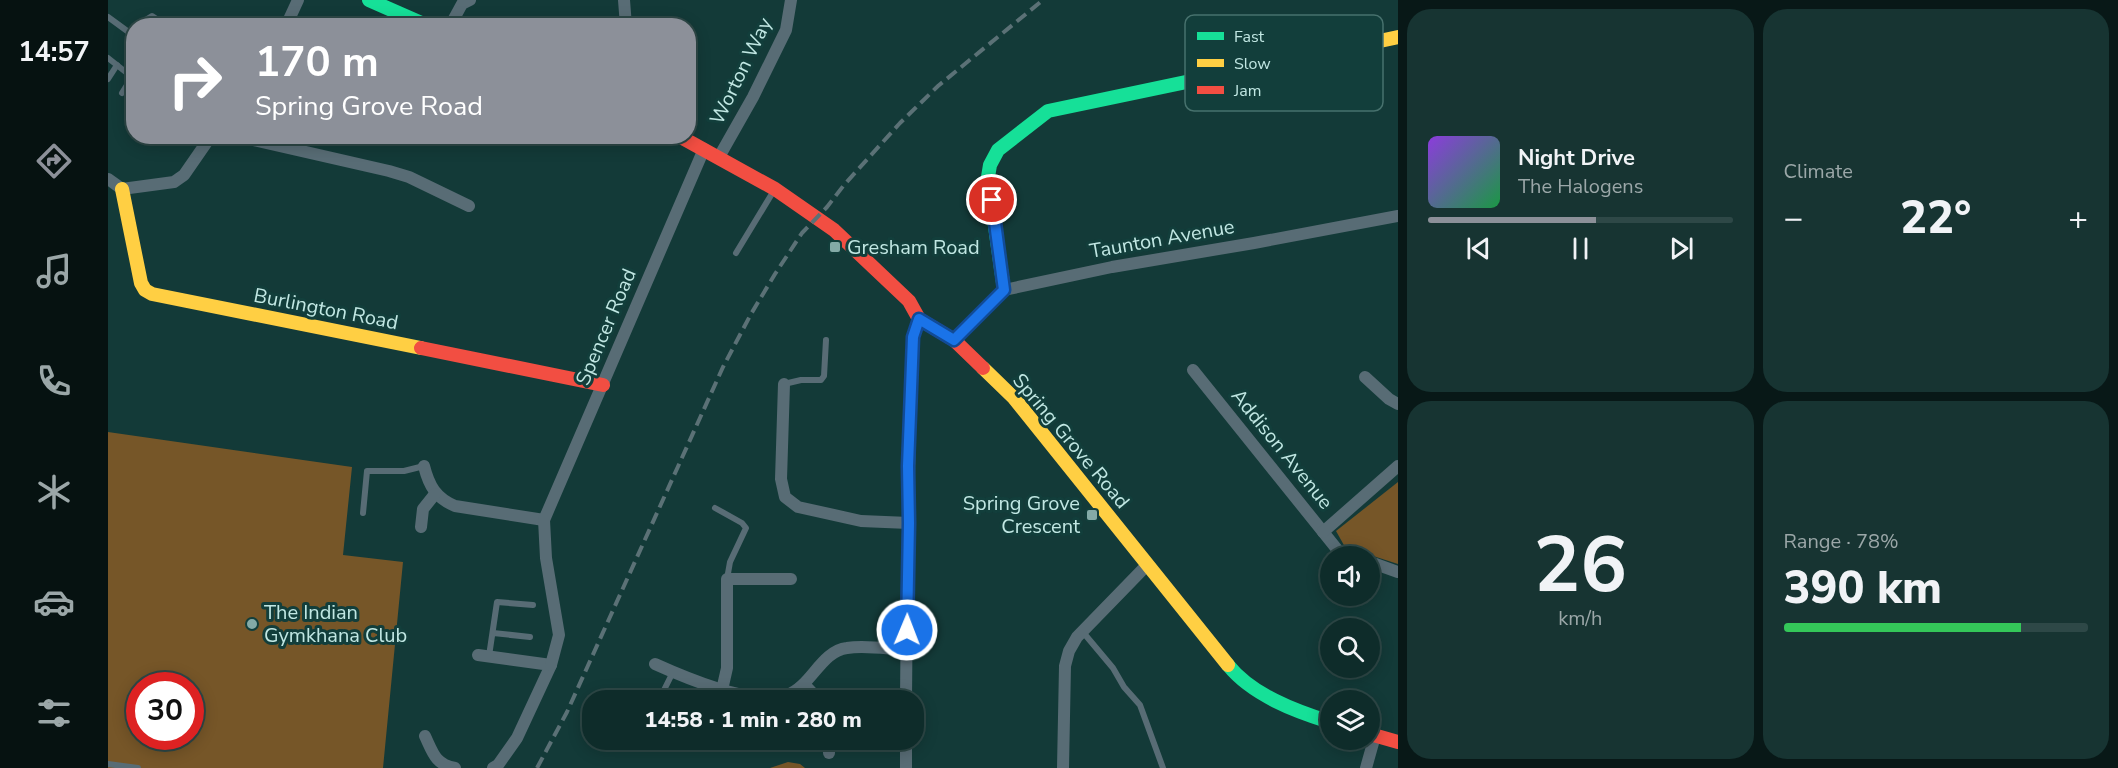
<!DOCTYPE html>
<html lang="en">
<head>
<meta charset="utf-8">
<style>
	:root { --surface:#0e2c2a; --page:#173432; --text:#f1f3f6; --muted:#9ba7a8; --line:#2e4847; --accent:#8c9099 }
	body { margin:0; font-family:"Nunito Sans",sans-serif; background:var(--page); color:var(--text); height:100vh; display:flex; flex-direction:column; font-size:22px; white-space:nowrap }
	* { box-sizing:border-box; margin:0 }
	p { font-size:20px; color:var(--muted) }
	.icon { flex:none; width:33px; height:33px; fill:none; stroke:currentColor; stroke-width:2; stroke-linecap:round; stroke-linejoin:round }
	.map { position:relative; flex:1; overflow:hidden }
	.panel { display:flex; flex-direction:column; gap:9px; padding:9px; background:#081817; width:720px }
	.panel>* { flex:none }
	.hud { position:absolute; left:18px; top:18px; width:570px; height:126px; border-radius:24px; box-shadow:0 3px 15px #0003,0 0 0 2px var(--line); background:#8c9099; color:#fff; overflow:hidden }
	.tools { position:absolute; left:1212px; top:546px; display:grid; gap:12px }
	.tools a { display:grid; place-items:center; width:60px; height:60px; border-radius:50%; background:var(--surface); box-shadow:0 3px 15px #0003,0 0 0 2px var(--line); font-size:30px }
	.speed { position:absolute; left:18px; top:672px; display:flex; gap:12px; font-size:30px; font-weight:700; text-align:center }
	.speed>* { display:grid; place-content:center; width:78px; height:78px; border-radius:50%; background:var(--surface); box-shadow:0 3px 15px #0003,0 0 0 2px var(--line); line-height:1 }
	.speed .limit { border:9px solid #d22; background:#fff; color:#111 }
	.pin { position:absolute; display:grid; place-items:center; width:51px; height:51px; color:#fff; margin:-26px; border:3px solid #fff; border-radius:50%; box-shadow:0 2px 6px #0007 }
	.me { position:absolute; width:66px; margin:-33px; rotate:1deg; stroke-linejoin:round; filter:drop-shadow(0 0 4px #0008) }
	.turn { display:flex; align-items:center; gap:21px; height:126px; padding:0 30px; font-size:27px }
	.turn .icon { width:78px; height:78px; stroke-width:2.5 }
	.turn b { display:block; font-size:42px; line-height:51px }
	.big { font-size:45px; font-weight:800; line-height:1.1 }
	.panel .card { flex:1; display:flex; flex-direction:column; justify-content:center; gap:9px; min-width:0; padding:0 21px; border-radius:24px; background:var(--page) }
	.panel .dial { align-items:center; gap:0 }
	.dial b { font-size:78px; line-height:1 }
	.song { display:flex; align-items:center; gap:18px }
	.cover { width:72px; height:72px; border-radius:9px; background:linear-gradient(135deg,hsl(270 70% 55%),hsl(140 70% 35%)) }
	.played { height:6px; border-radius:3px; background:linear-gradient(90deg,var(--accent) 55%,var(--line) 55%) }
	.keys { display:flex; justify-content:space-around; direction:ltr }
	.heat { display:flex; justify-content:space-between; align-items:center; font-size:33px; direction:ltr }
	.charge { height:9px; border-radius:4px; background:linear-gradient(90deg,#34c759 78%,var(--line) 0) }
	.panel .tiles { flex:1; display:grid; gap:9px; grid-template-columns:repeat(2,1fr) }
	.trip { position:absolute; left:474px; top:690px; width:342px; height:60px; border-radius:24px; background:var(--surface); box-shadow:0 3px 15px #0003,0 0 0 2px var(--line); font-weight:800; line-height:60px; text-align:center }
	main { display:flex; flex:1; min-height:0 }
	.tabs { display:flex; flex-direction:column; width:108px; justify-content:space-around; align-items:center; background:#061211; color:var(--muted) }
	.tabs .icon { width:42px; height:42px }
	.tabs .current { color:var(--accent) }
	.tabs b { font-size:27px; color:var(--text) }
	.map>svg:first-child { display:block }
</style>
</head>
<body>
<main>
<nav class="tabs">
<b>14:57</b>
<svg class="icon current" aria-label="directions" viewBox="0 0 24 24"><path d="M12 3l9 9-9 9-9-9zM9 14v-3h6M13 9l2 2-2 2"/></svg>
<svg class="icon" aria-label="music" viewBox="0 0 24 24"><path d="M9 18V5l10-2v13"/><circle cx="6" cy="18" r="3"/><circle cx="16" cy="16" r="3"/></svg>
<svg class="icon" aria-label="phone" viewBox="0 0 24 24"><path d="M5 4h4l2 5-3 2q2 4 5 5l2-3 5 2v4C11 20 4 13 5 4z"/></svg>
<svg class="icon" aria-label="climate" viewBox="0 0 24 24"><path d="M12 3v18M4 7l16 10M4 17L20 7"/></svg>
<svg class="icon" aria-label="car" viewBox="0 0 24 24"><path d="M5 17H2v-5l4-1 3-4h7l3 4 3 1v5h-3M9 17h6M6 11h13"/><circle cx="7" cy="17" r="2"/><circle cx="17" cy="17" r="2"/></svg>
<svg class="icon" aria-label="filters" viewBox="0 0 24 24"><path d="M4 7h16M4 17h16"/><circle cx="9" cy="7" r="2"/><circle cx="15" cy="17" r="2"/></svg>
</nav>
<div class="map">
<svg width="1290" height="768" viewBox="0 0 1290 768">
	<rect width="100%" height="100%" fill="#133a38"/>
	<g fill="#765628" fill-rule="evenodd">
		<path d="M0 432 244 467 235 555 295 562 275 768H0ZM32 686H82V736H32Z"/>
		<polygon points="1290,482 1290,564 1237,547 1228,531"/>
		<polygon points="680,762 692,764 697,768 662,768"/>
	</g>
	<g fill="none" stroke-linecap="round" stroke-linejoin="round">
		<g stroke="#586c75" stroke-width="6">
			<polyline points="0,17 26,36"/>
			<polyline points="28,26 44,16 53,22"/>
			<polyline points="0,58 24,77 14,93"/>
			<polyline points="0,79 9,65"/>
			<polyline points="628,253 665,192"/>
			<polyline points="676,384 693,380 713,380 716,376 718,340"/>
			<polyline points="607,508 634,523 638,528 622,562 619,579"/>
			<polyline points="255,513 259,471 296,471 316,466"/>
			<polyline points="974,631 1005,668 1016,687 1032,705 1055,768"/>
			<polyline points="385,633 422,637"/>
			<polyline points="381,656 389,602 425,605"/>
			<polyline points="551,700 565,672"/>
			<polyline points="0,764 30,768"/>
		</g>
		<g stroke="#586c75" stroke-width="12">
			<polyline points="516,0 518,26"/>
			<polyline points="178,26 190,0"/>
			<polyline points="342,26 354,4 362,0"/>
			<polyline points="128,136 281,171 301,177 361,206"/>
			<polyline points="611,157 645,97 678,30 683,0"/>
			<polyline points="0,179 14,189 66,182 76,175 103,136"/>
			<polyline points="846,340 896,290 1004,267 1146,243 1290,216"/>
			<polyline points="1085,370 1232,553 1244,556"/>
			<polyline points="1257,377 1281,399 1290,404"/>
			<polyline points="676,384 673,479 677,497 690,507 753,521 801,523"/>
			<path d="M316 466C321 486 328 498 347 506L436 520"/>
			<polyline points="313,527 315,509 327,494"/>
			<polyline points="1215,532 1290,466"/>
			<polyline points="1262,562 1290,572"/>
			<polyline points="370,655 443,665 409,738 390,765 385,768"/>
			<path d="M547 664C578 678 646 707 679 695 703 687 713 651 739 648 758 645 779 649 798 650"/>
			<polyline points="443,665 451,635 438,558 436,520 596,149"/>
			<polyline points="696,684 711,700"/>
			<polyline points="614,690 619,668 619,579 683,579"/>
			<path d="M798 700C799 579 800 458 805 337L811 319"/>
			<path d="M317 736C325 753 327 764 347 768"/>
			<polyline points="721,753 721,740"/>
			<polyline points="798,768 798,740"/>
			<polyline points="955,768 957,666 961,651 969,637 1039,565"/>
			<polyline points="1258,768 1267,736"/>
		</g>
		<g stroke="#16e098" stroke-width="14">
			<polyline points="261,0 320,26"/>
			<polyline points="896,290 880,177 882,165 890,150 940,111 1183,60"/>
			<path d="M1120 665C1144 695 1187 711 1222 722"/>
		</g>
		<g stroke="#ffcf43" stroke-width="14">
			<polyline points="1183,60 1290,37"/>
			<polyline points="14,189 33,283 37,290 44,294 313,348"/>
			<polyline points="875,368 906,398 1120,665"/>
		</g>
		<g stroke="#f24e42" stroke-width="14">
			<polyline points="571,136 667,189 726,230 801,301 811,319 846,340 875,368"/>
			<polyline points="313,348 495,385"/>
			<polyline points="1262,734 1290,742"/>
		</g>
		<polyline stroke="#5b7176" stroke-width="4" stroke-dasharray="12 6" stroke-linecap="butt" points="429,768 459,712 615,367 643,314 667,274 694,233 719,207 736,185 792,123 830,86 935,0"/>
	</g>
	<g fill="none" stroke-linecap="round" stroke-linejoin="round">
		<g stroke="#114b97" stroke-width="15">
			<polyline id="route" points="799,630 801,523 800,466 805,337 811,319 846,340 896,290 884,200"/>
		</g>
		<use href="#route" stroke="#1a73e8" stroke-width="10"/>
	</g>
	<g fill="#84aaa7" stroke="#123e3b" stroke-width="2">
		<rect x="721" y="241" width="12" height="12" rx="3"/>
		<rect x="978" y="509" width="12" height="12" rx="3"/>
		<circle cx="144" cy="624" r="6"/>
	</g>
	<g text-anchor="middle" dominant-baseline="central" stroke-width="6" stroke-linejoin="round" paint-order="stroke">
		<g font-size="20" fill="#c1e7e3" stroke="#123e3b">
			<text transform="translate(633 71) rotate(-64)">Worton Way</text>
			<text transform="translate(1054 239) rotate(-10)">Taunton Avenue</text>
			<text transform="translate(218 309) rotate(11)">Burlington Road</text>
			<text transform="translate(498 327) rotate(-67)">Spencer Road</text>
			<text transform="translate(963 441) rotate(50)">Spring Grove Road</text>
			<text transform="translate(1174 449) rotate(51)">Addison Avenue</text>
		</g>
		<g font-size="20" fill="#c1e7e3" stroke="#123e3b" text-anchor="start">
			<text x="739" y="247">Gresham Road</text>
			<text x="972" y="503" text-anchor="end">Spring Grove<tspan x="972" dy="23">Crescent</tspan></text>
			<text x="156" y="612">The Indian<tspan x="156" dy="23">Gymkhana Club</tspan></text>
		</g>
	</g>
	<rect x="1077" y="15" width="198" height="96" rx="9" fill="#123e3b" stroke="#47716d" stroke-width="1.5"/>
	<rect x="1089" y="32" width="27" height="8" fill="#16e098"/>
	<rect x="1089" y="59" width="27" height="8" fill="#ffcf43"/>
	<rect x="1089" y="86" width="27" height="8" fill="#f24e42"/>
	<g font-size="16" fill="#c1e7e3">
		<text x="1126" y="42">Fast</text>
		<text x="1126" y="69">Slow</text>
		<text x="1126" y="96">Jam</text>
	</g>
</svg>
<div class="tools">
<a><svg class="icon" aria-label="sound" viewBox="0 0 24 24"><path d="M4 9h4l5-4v14l-5-4H4zM17 9q2 3 0 6"/></svg></a>
<a><svg class="icon" aria-label="search" viewBox="0 0 24 24"><circle cx="10" cy="10" r="6"/><path d="M15 15l6 6"/></svg></a>
<a><svg class="icon" aria-label="layers" viewBox="0 0 24 24"><path d="M12 4l9 5-9 5-9-5zM3 14l9 5 9-5"/></svg></a>
</div>
<div class="speed"><div class="limit">30</div></div>
<div class="pin" style="left:884px;top:200px;background:#d93025"><svg class="icon" aria-label="arrive" viewBox="0 0 24 24"><path d="M6 21V4h12l-3 4 3 4H6"/></svg></div>
<svg class="me" style="left:799px;top:630px" viewBox="-20 -20 40 40"><circle r="17" fill="#1a73e8" stroke="#fff" stroke-width="3"/><path d="M0-11L8 9 0 5-8 9z" fill="#fff"/></svg>
<div class="trip">14:58 · 1 min · 280 m</div>
<div class="hud">
<div class="turn"><svg class="icon" aria-label="right" viewBox="0 0 24 24"><path d="M7 20v-9h11M14 6l5 5-5 5"/></svg><div><b>170 m</b>Spring Grove Road</div></div>
</div>
</div>
<section class="panel">
<div class="tiles">
<div class="card">
<div class="song"><i class="cover"></i><div><b>Night Drive</b><p>The Halogens</p></div></div>
<div class="played"></div>
<div class="keys"><svg class="icon" aria-label="previous" viewBox="0 0 24 24"><path d="M18 5L8 12l10 7zM5 5v14"/></svg><svg class="icon" aria-label="pause" viewBox="0 0 24 24"><path d="M8 5v14M16 5v14"/></svg><svg class="icon" aria-label="next" viewBox="0 0 24 24"><path d="M6 5l10 7-10 7zM19 5v14"/></svg></div>
</div>
<div class="card"><p>Climate</p>
<div class="heat"><a>−</a><b class="big">22°</b><a>+</a></div>
</div>
<div class="card dial"><b>26</b><p>km/h</p></div>
<div class="card"><p>Range · 78%</p><b class="big">390 km</b><div class="charge"></div></div>
</div>
</section>
</main>
</body>
</html>
